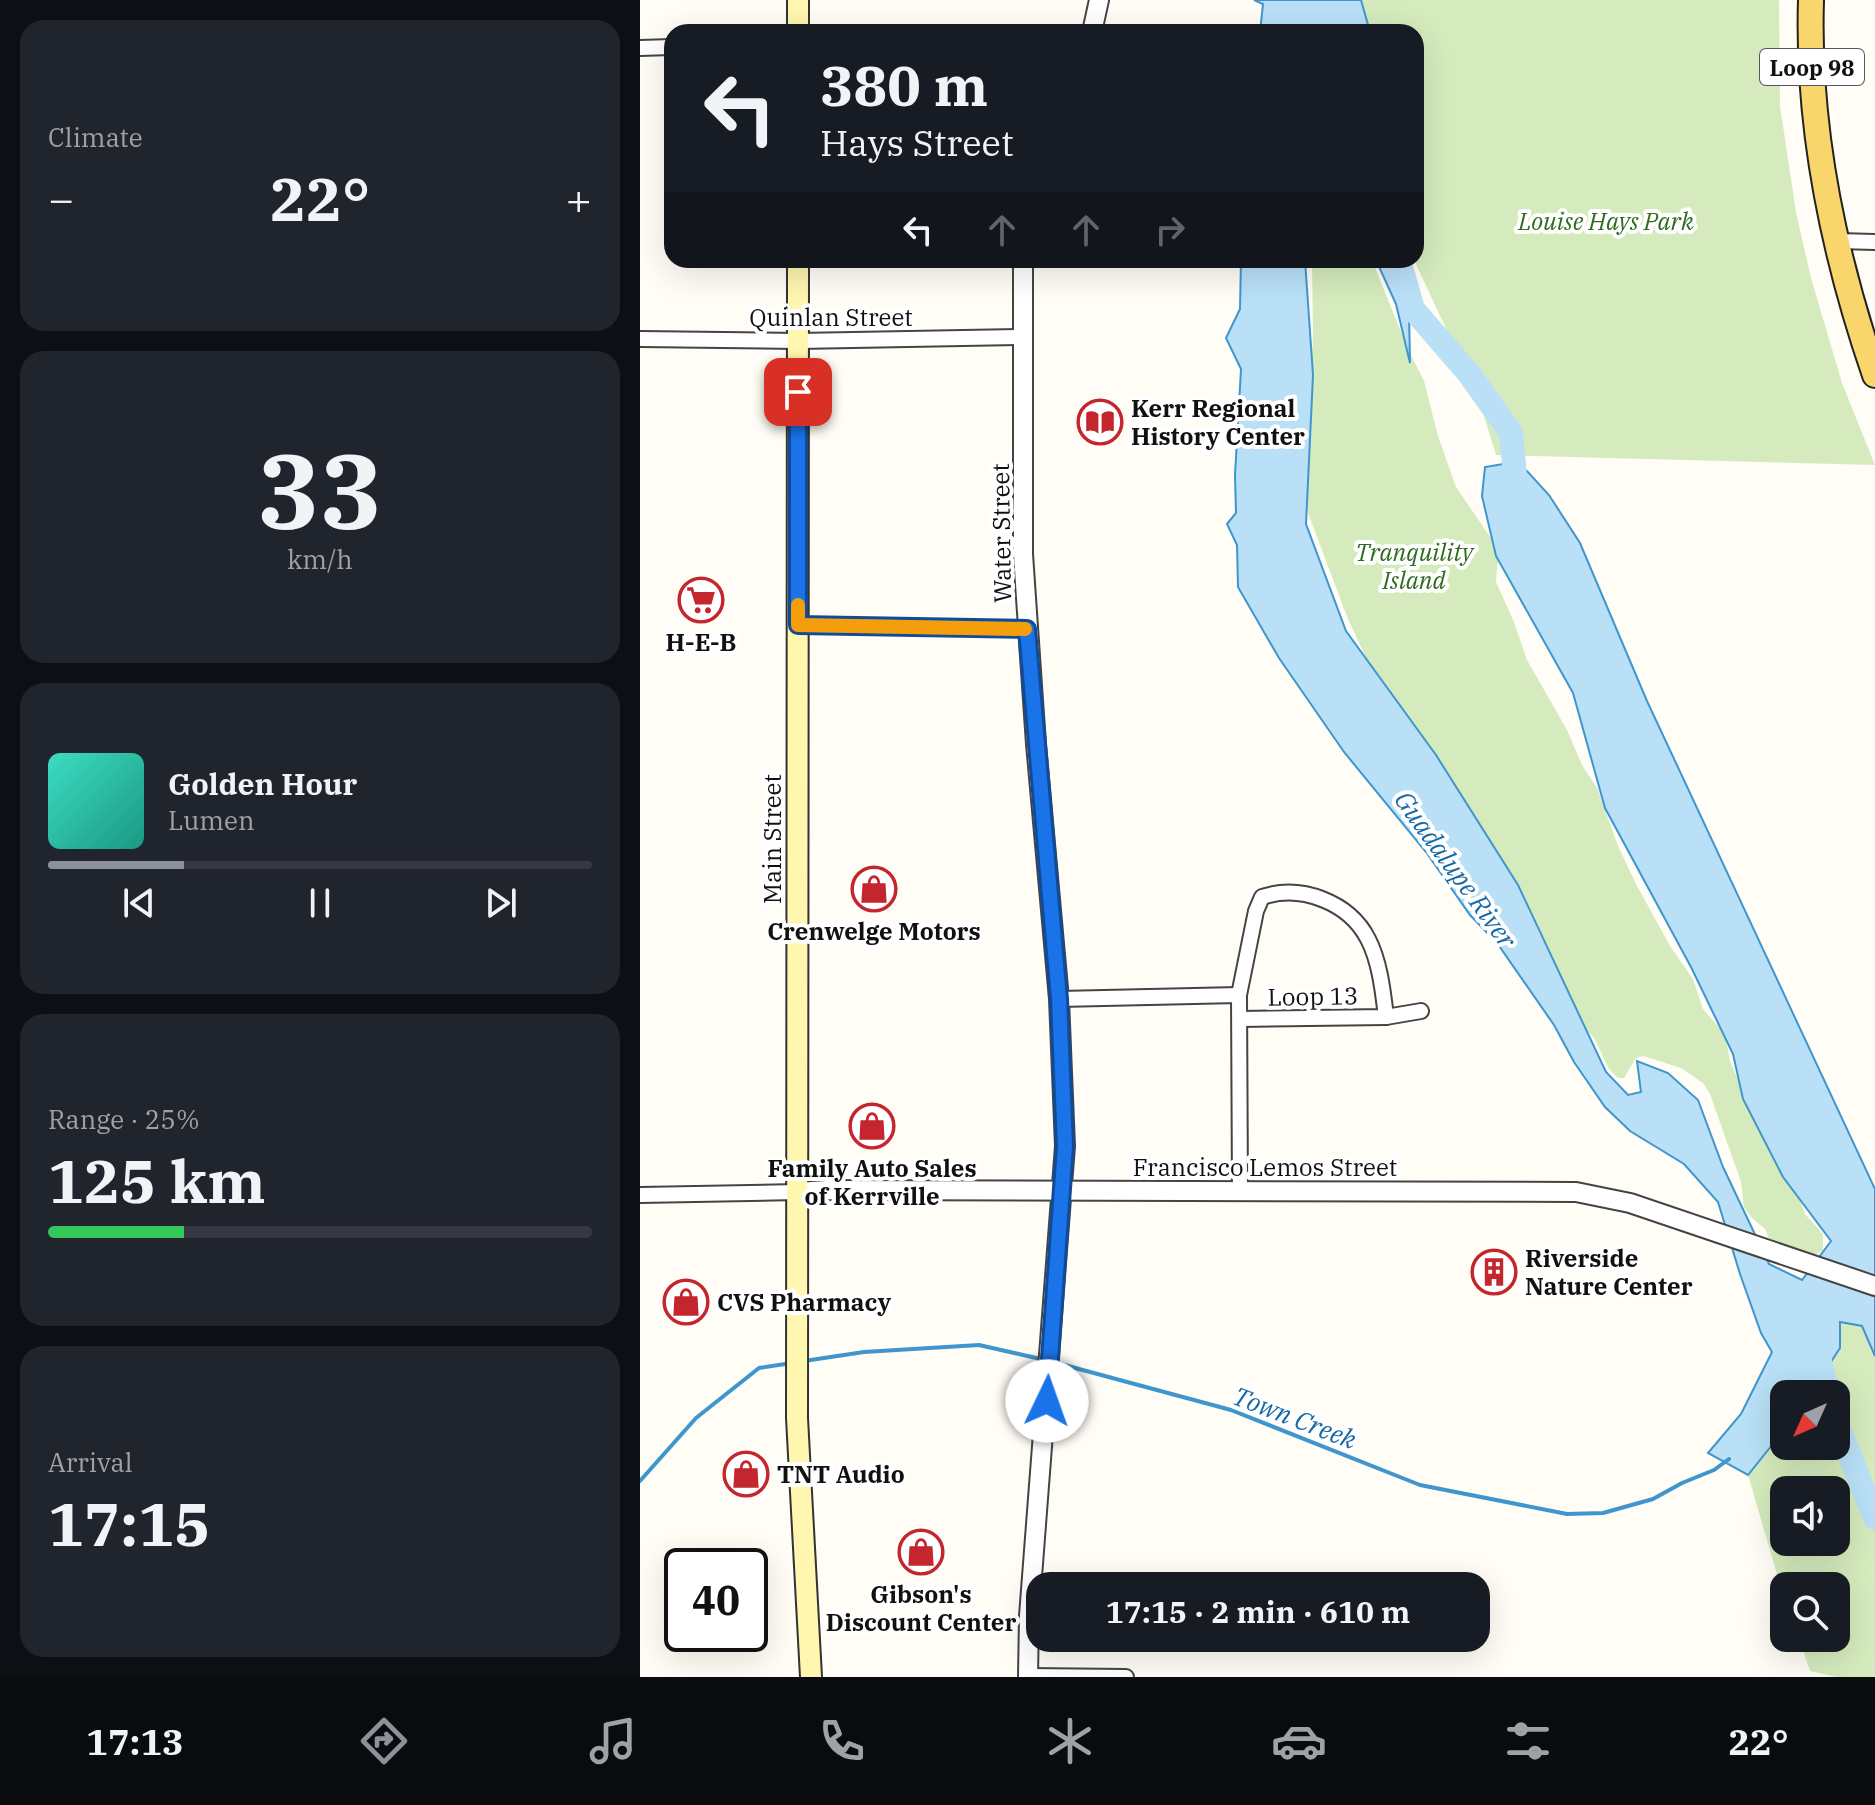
<!DOCTYPE html>
<html lang="en">
<head>
<meta charset="utf-8">
<style>
	:root { --surface:#171b24; --page:#20242c; --text:#f1f3f6; --muted:#9ea1a6; --line:#363941; --accent:#8c9099 }
	body { margin:0; font-family:"IBM Plex Serif",serif; background:var(--page); color:var(--text); height:100vh; display:flex; flex-direction:column; font-size:30px; white-space:nowrap }
	* { box-sizing:border-box; margin:0 }
	p { font-size:26px; color:var(--muted) }
	.icon { flex:none; width:44px; height:44px; fill:none; stroke:currentColor; stroke-width:2; stroke-linecap:round; stroke-linejoin:round }
	.map { position:relative; flex:1; overflow:hidden }
	.side { display:flex; flex-direction:column; gap:20px; padding:20px; background:#0d0f14; width:640px }
	.side>* { flex:none }
	.top-card { position:absolute; left:24px; top:24px; width:760px; height:244px; border-radius:24px; box-shadow:0 8px 32px #0002; background:#171b24; color:var(--text); overflow:hidden }
	.needle { width:52px; rotate:225deg }
	.controls { position:absolute; left:1130px; top:1380px; display:grid; gap:16px }
	.controls a { display:grid; place-items:center; width:80px; height:80px; border-radius:16px; background:var(--surface); box-shadow:0 8px 32px #0002; font-size:40px }
	.speed { position:absolute; left:24px; top:1548px; display:flex; gap:16px; font-size:40px; font-weight:700; text-align:center }
	.speed>* { display:grid; place-content:center; width:104px; height:104px; border-radius:50%; background:var(--surface); box-shadow:0 8px 32px #0002; line-height:1 }
	.speed .limit { border:4px solid #111; border-radius:12px; background:#fff; color:#111 }
	.pin { position:absolute; display:grid; place-items:center; width:68px; height:68px; color:#fff; margin:-34px; border-radius:16px; box-shadow:0 4px 12px #0006 }
	.me { position:absolute; width:88px; margin:-44px; rotate:3deg; stroke-linejoin:round; filter:drop-shadow(0 0 6px #0008) }
	.turn { display:flex; align-items:center; gap:28px; height:168px; padding:0 24px; font-size:36px }
	.turn .icon { width:104px; height:104px; stroke-width:2.5 }
	.turn b { display:block; font-size:56px; line-height:68px }
	.lanes { display:flex; align-items:center; height:76px; padding:0 24px; background:#0003; justify-content:center; gap:40px; direction:ltr }
	.lanes .off { opacity:.35 }
	.big { font-size:60px; font-weight:800; line-height:1.1 }
	.side .widget { flex:1; display:flex; flex-direction:column; justify-content:center; gap:12px; min-width:0; padding:0 28px; border-radius:24px; background:var(--page) }
	.side .dial { align-items:center; gap:0 }
	.dial b { font-size:104px; line-height:1 }
	.song { display:flex; align-items:center; gap:24px }
	.cover { width:96px; height:96px; border-radius:12px; background:linear-gradient(135deg,hsl(170 70% 55%),hsl(170 70% 35%)) }
	.played { height:8px; border-radius:4px; background:linear-gradient(90deg,var(--accent) 25%,var(--line) 25%) }
	.keys { display:flex; justify-content:space-around; direction:ltr }
	.heat { display:flex; justify-content:space-between; align-items:center; font-size:44px; direction:ltr }
	.charge { height:12px; border-radius:6px; background:linear-gradient(90deg,#34c759 25%,var(--line) 0) }
	.trip { position:absolute; left:386px; top:1572px; width:464px; height:80px; border-radius:24px; background:var(--surface); box-shadow:0 8px 32px #0002; font-weight:800; line-height:80px; text-align:center }
	.tabs { display:flex; height:128px; justify-content:space-around; align-items:center; background:#090b0e; color:var(--muted) }
	.tabs .icon { width:56px; height:56px }
	.tabs .selected { color:var(--accent) }
	.tabs b { font-size:36px; color:var(--text) }
	main { display:flex; flex:1; min-height:0 }
	.map>svg:first-child { display:block }
</style>
</head>
<body>
<main>
<section class="side">
<div class="widget"><p>Climate</p>
<div class="heat"><a>−</a><b class="big">22°</b><a>+</a></div>
</div>
<div class="widget dial"><b>33</b><p>km/h</p></div>
<div class="widget">
<div class="song"><i class="cover"></i><div><b>Golden Hour</b><p>Lumen</p></div></div>
<div class="played"></div>
<div class="keys"><svg class="icon" aria-label="previous" viewBox="0 0 24 24"><path d="M18 5L8 12l10 7zM5 5v14"/></svg><svg class="icon" aria-label="pause" viewBox="0 0 24 24"><path d="M8 5v14M16 5v14"/></svg><svg class="icon" aria-label="next" viewBox="0 0 24 24"><path d="M6 5l10 7-10 7zM19 5v14"/></svg></div>
</div>
<div class="widget"><p>Range · 25%</p><b class="big">125 km</b><div class="charge"></div></div>
<div class="widget"><p>Arrival</p><b class="big">17:15</b></div>
</section>
<div class="map">
<svg width="1235" height="1677" viewBox="0 0 1235 1677">
	<rect width="100%" height="100%" fill="#fffdf5"/>
	<g fill="#d5ebbd" fill-rule="evenodd">
		<polygon points="721,0 1139,0 1140,106 1156,212 1171,278 1202,383 1235,465 856,455 838,397 774,260 776,32 722,32"/>
		<polygon points="672,260 732,260 767,347 784,381 798,436 816,487 857,547 858,558 856,582 874,622 887,660 927,730 942,765 957,788 978,846 996,884 1030,946 1053,979 1063,1009 1085,1034 1090,1061 1097,1078 1159,1197 1165,1214 1183,1234 1183,1250 1169,1259 1131,1243 1125,1229 1111,1217 1104,1207 1101,1182 1070,1094 1063,1083 1041,1068 1003,1056 996,1058 984,1078 978,1078 969,1069 954,1038 938,1019 728,662 708,619 668,513 666,479 673,336"/>
		<path d="M1199 1322 1222 1326 1235 1356V1677H1196L1170 1671 1159 1638H1196V1586H1144V1598L1108 1475 1144 1430V1446H1196V1394H1170ZM1144 1490H1196V1542H1144Z"/>
	</g>
	<g fill="#b9e0f7" stroke="#3f96cf" stroke-width="2">
		<polygon points="614,0 721,0 730,32 620,32 623,4"/>
		<polygon points="601,260 665,260 673,375 666,524 706,631 796,755 878,885 966,1072 988,1095 1001,1092 997,1061 1028,1073 1058,1100 1083,1167 1129,1264 1162,1280 1191,1241 1143,1177 1103,1099 1093,1054 1051,967 965,808 933,693 856,556 842,496 845,467 869,463 887,471 909,495 940,543 1007,701 1235,1189 1235,1356 1222,1326 1200,1322 1200,1348 1170,1394 1144,1394 1144,1430 1108,1475 1068,1453 1101,1414 1132,1352 1121,1333 1100,1274 1078,1202 1044,1164 990,1131 965,1107 934,1062 914,1025 857,943 830,915 786,852 704,752 639,658 598,587 597,545 587,524 596,513 595,475 601,369 586,338 600,309"/>
		<polygon points="736,260 768,260 770,363 756,304"/>
	</g>
	<g fill="none" stroke-linecap="round" stroke-linejoin="round">
		<g stroke="#3f96cf" stroke-width="4">
			<polyline points="164,1361 224,1352 339,1345 405,1360"/>
			<polyline points="413,1362 591,1410 780,1485 927,1514 963,1513 1013,1499 1042,1483 1074,1470 1089,1459"/>
			<polyline points="0,1481 56,1418 119,1368 152,1363"/>
		</g>
		<g stroke="#b9e0f7" stroke-width="24">
			<polyline points="759,260 773,309 830,375 871,433 877,497"/>
			<polyline points="1178,1342 1180,1363 1188,1394"/>
			<polyline points="1196,1422 1235,1518"/>
		</g>
		<g stroke="#444" stroke-width="18">
			<g id="minor">
				<polyline points="0,48 32,47"/>
				<polyline points="1198,241 1235,242"/>
				<polyline points="0,339 158,341 383,337"/>
				<polyline points="158,625 387,629"/>
				<path d="M599 995 616 911 622 897C661 884 709 902 728 939 740 962 743 992 746 1017L601 1019"/>
				<polyline points="419,999 599,995 600,1192"/>
				<polyline points="746,1017 781,1011"/>
				<polyline points="0,1195 158,1192"/>
				<polyline points="388,1676 486,1677"/>
			</g>
		</g>
		<g stroke="#444" stroke-width="22">
			<g id="tertiary">
				<polyline points="452,32 459,0"/>
				<polyline points="383,260 383,554 396,744 419,999 425,1146 389,1616 388,1677"/>
				<polyline points="158,1192 187,1190 936,1192 990,1203 1235,1286"/>
			</g>
		</g>
		<g stroke="#333" stroke-width="24">
			<g id="secondary">
				<polyline points="158,0 158,32"/>
				<polyline points="158,260 157,1418 171,1677"/>
			</g>
		</g>
		<g stroke="#222" stroke-width="28">
			<path id="primary" d="M1171 0C1167 126 1194 256 1235 375"/>
		</g>
		<use href="#minor" stroke="#fff" stroke-width="14"/>
		<use href="#tertiary" stroke="#fff" stroke-width="18"/>
		<use href="#secondary" stroke="#fff6b0" stroke-width="20"/>
		<use href="#primary" stroke="#f9d66b" stroke-width="24"/>
	</g>
	<g fill="none" stroke-linecap="round" stroke-linejoin="round">
		<g stroke="#114b97" stroke-width="20">
			<polyline id="route" points="158,392 158,625 387,629 419,999 425,1146 407,1401"/>
		</g>
		<use href="#route" stroke="#1a73e8" stroke-width="14"/>
		<polyline stroke="#f59e0b" stroke-width="14" points="158,605 158,625 385,629"/>
	</g>
	<defs>
		<g id="library-ring" transform="scale(2.3)"><circle r="9.5" fill="#fff" stroke="#c4262e" stroke-width="1.5"/><path d="M-6-4Q-3-5.5-.7-3.5V5Q-3 3-6 4ZM6-4Q3-5.5 .7-3.5V5Q3 3 6 4Z" fill="#c4262e"/></g>
		<g id="supermarket-ring" transform="scale(2.3)"><circle r="9.5" fill="#fff" stroke="#c4262e" stroke-width="1.5"/><path d="M-6-5.5h2.5l.6 2H6L4.5 2H-2.5L-4.4-4H-6ZM-1.5 3.2a1.3 1.3 0 1 0 .1 0ZM3 3.2a1.3 1.3 0 1 0 .1 0Z" fill="#c4262e"/></g>
		<g id="shop-ring" transform="scale(2.3)"><circle r="9.5" fill="#fff" stroke="#c4262e" stroke-width="1.5"/><path d="M-5-2.5h2.3a2.7 3.5 0 0 1 5.4 0H5L5.5 6h-11ZM-1.5-2.5h3a1.5 2.3 0 0 0-3 0Z" fill="#c4262e"/></g>
		<g id="building-ring" transform="scale(2.3)"><circle r="9.5" fill="#fff" stroke="#c4262e" stroke-width="1.5"/><path d="M-4-6H4V6H1V3H-1V6H-4ZM-2.5-4.3h1.7v1.8h-1.7ZM.8-4.3h1.7v1.8H.8ZM-2.5-1h1.7V.8h-1.7ZM.8-1h1.7V.8H.8Z" fill="#c4262e"/></g>
	</defs>
	<g fill-rule="evenodd">
		<use href="#library-ring" x="460" y="422"/>
		<use href="#supermarket-ring" x="61" y="600"/>
		<use href="#shop-ring" x="234" y="889"/>
		<use href="#shop-ring" x="232" y="1126"/>
		<use href="#building-ring" x="854" y="1272"/>
		<use href="#shop-ring" x="46" y="1302"/>
		<use href="#shop-ring" x="106" y="1474"/>
		<use href="#shop-ring" x="281" y="1552"/>
	</g>
	<g text-anchor="middle" dominant-baseline="central" stroke-width="8" stroke-linejoin="round" paint-order="stroke">
		<rect fill="#fff" stroke="#585858" stroke-width="2" x="1120" y="49" width="104" height="36" rx="6"/>
		<g font-size="22" font-weight="bold" fill="#111">
			<text x="1172" y="67">Loop 98</text>
		</g>
		<g font-size="24" font-style="italic" fill="#2f6b1f" stroke="#fff">
			<text x="966" y="221">Louise Hays Park</text>
			<text x="774" y="552">Tranquility<tspan x="774" dy="28">Island</tspan></text>
		</g>
		<g font-size="24" fill="#111" stroke="#fff">
			<text x="191" y="317">Quinlan Street</text>
			<text transform="translate(361 533) rotate(-91)">Water Street</text>
			<text transform="translate(132 839) rotate(-90)">Main Street</text>
			<text transform="translate(673 996) rotate(-1)">Loop 13</text>
			<text x="625" y="1167">Francisco Lemos Street</text>
		</g>
		<g font-size="24" font-weight="bold" fill="#111" stroke="#fff" text-anchor="start">
			<text x="491" y="408">Kerr Regional<tspan x="491" dy="28">History Center</tspan></text>
			<text x="61" y="642" text-anchor="middle">H-E-B</text>
			<text x="234" y="931" text-anchor="middle">Crenwelge Motors</text>
			<text x="232" y="1168" text-anchor="middle">Family Auto Sales<tspan x="232" dy="28">of Kerrville</tspan></text>
			<text x="885" y="1258">Riverside<tspan x="885" dy="28">Nature Center</tspan></text>
			<text x="77" y="1302">CVS Pharmacy</text>
			<text x="137" y="1474">TNT Audio</text>
			<text x="281" y="1594" text-anchor="middle">Gibson's<tspan x="281" dy="28">Discount Center</tspan></text>
		</g>
		<g font-size="26" font-style="italic" fill="#1768a6" stroke="#fff">
			<text transform="translate(816 869) rotate(54)">Guadalupe River</text>
			<text transform="translate(655 1417) rotate(21)">Town Creek</text>
		</g>
	</g>
</svg>
<div class="controls">
<a><svg class="needle" viewBox="-14 -14 28 28"><path d="M0-13l5 13h-10z" fill="#e53935"/><path d="M0 13l5-13h-10z" fill="#9ea1a6"/></svg></a>
<a><svg class="icon" aria-label="sound" viewBox="0 0 24 24"><path d="M4 9h4l5-4v14l-5-4H4zM17 9q2 3 0 6"/></svg></a>
<a><svg class="icon" aria-label="search" viewBox="0 0 24 24"><circle cx="10" cy="10" r="6"/><path d="M15 15l6 6"/></svg></a>
</div>
<div class="speed"><div class="limit">40</div></div>
<div class="pin" style="left:158px;top:392px;background:#d93025"><svg class="icon" aria-label="arrive" viewBox="0 0 24 24"><path d="M6 21V4h12l-3 4 3 4H6"/></svg></div>
<svg class="me" style="left:407px;top:1401px" viewBox="-20 -20 40 40"><circle r="19" fill="#fff"/><path d="M0-13L10 11 0 6-10 11z" fill="#1a73e8"/></svg>
<div class="trip">17:15 · 2 min · 610 m</div>
<div class="top-card">
<div class="turn"><svg class="icon" aria-label="left" viewBox="0 0 24 24"><path d="M17 20v-9H6M10 6l-5 5 5 5"/></svg><div><b>380 m</b>Hays Street</div></div>
<div class="lanes"><svg class="icon" aria-label="left" viewBox="0 0 24 24"><path d="M17 20v-9H6M10 6l-5 5 5 5"/></svg><svg class="icon off" aria-label="ahead" viewBox="0 0 24 24"><path d="M12 20V5M6 11l6-6 6 6"/></svg><svg class="icon off" aria-label="ahead" viewBox="0 0 24 24"><path d="M12 20V5M6 11l6-6 6 6"/></svg><svg class="icon off" aria-label="right" viewBox="0 0 24 24"><path d="M7 20v-9h11M14 6l5 5-5 5"/></svg></div>
</div>
</div>
</main>
<nav class="tabs">
<b>17:13</b>
<svg class="icon selected" aria-label="directions" viewBox="0 0 24 24"><path d="M12 3l9 9-9 9-9-9zM9 14v-3h6M13 9l2 2-2 2"/></svg>
<svg class="icon" aria-label="music" viewBox="0 0 24 24"><path d="M9 18V5l10-2v13"/><circle cx="6" cy="18" r="3"/><circle cx="16" cy="16" r="3"/></svg>
<svg class="icon" aria-label="phone" viewBox="0 0 24 24"><path d="M5 4h4l2 5-3 2q2 4 5 5l2-3 5 2v4C11 20 4 13 5 4z"/></svg>
<svg class="icon" aria-label="climate" viewBox="0 0 24 24"><path d="M12 3v18M4 7l16 10M4 17L20 7"/></svg>
<svg class="icon" aria-label="car" viewBox="0 0 24 24"><path d="M5 17H2v-5l4-1 3-4h7l3 4 3 1v5h-3M9 17h6M6 11h13"/><circle cx="7" cy="17" r="2"/><circle cx="17" cy="17" r="2"/></svg>
<svg class="icon" aria-label="filters" viewBox="0 0 24 24"><path d="M4 7h16M4 17h16"/><circle cx="9" cy="7" r="2"/><circle cx="15" cy="17" r="2"/></svg>
<b>22°</b>
</nav>
</body>
</html>
